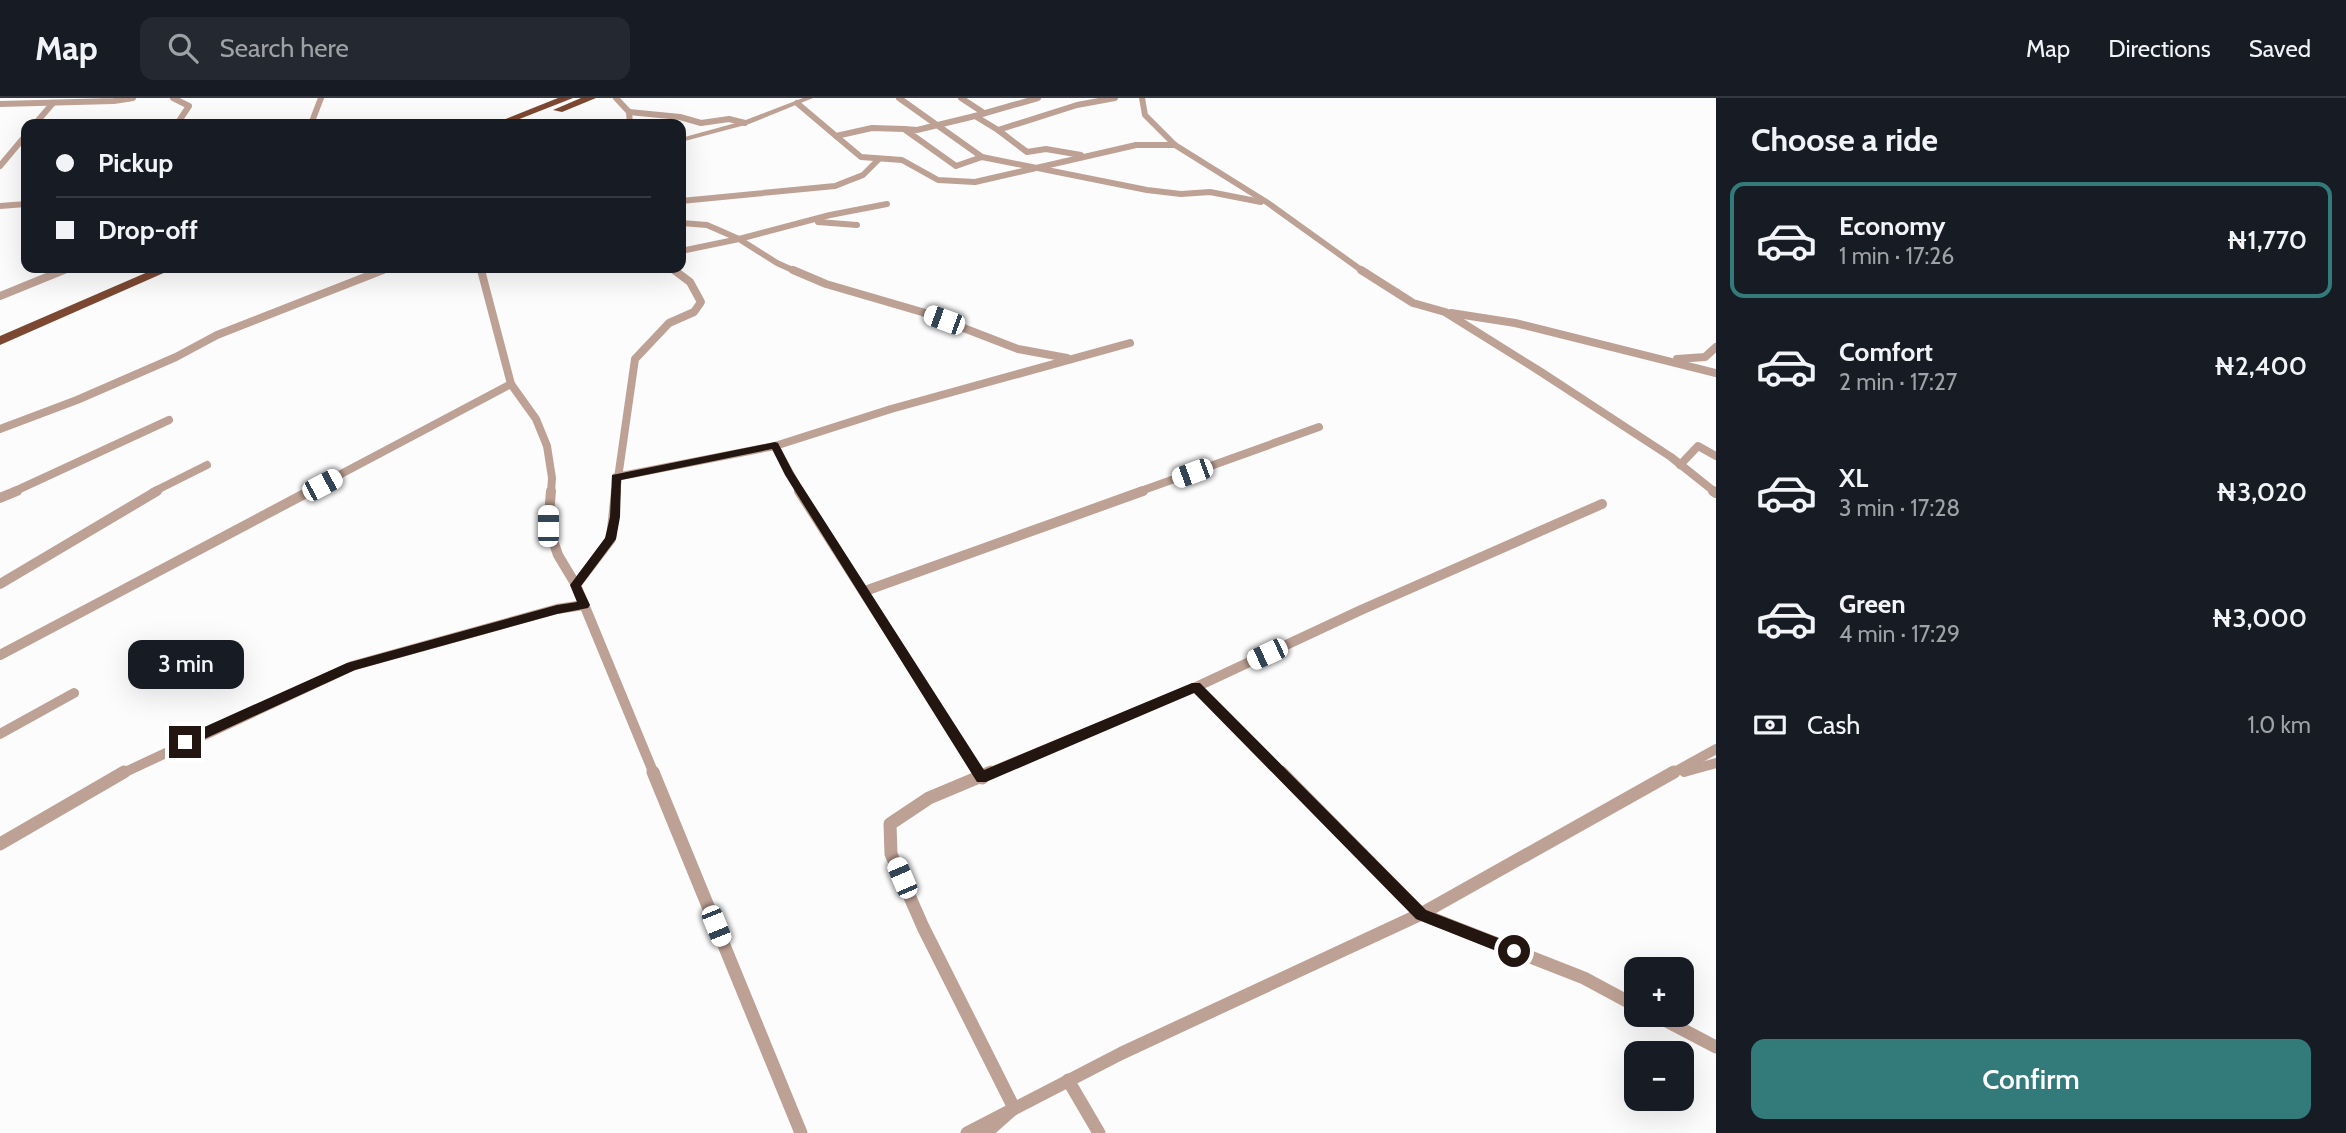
<!DOCTYPE html>
<meta charset="utf-8">
<style>
:root{--surface:#171b24;--page:#242831;--text:#f1f3f6;--muted:#9ea1a6;--line:#363941;--accent:#327b7a}
body{margin:0;font-family:Cabin,sans-serif;background:var(--page);color:var(--text);height:100vh;display:flex;flex-direction:column;font-size:26px;white-space:nowrap}
*{box-sizing:border-box;margin:0}
p{font-size:23px;color:var(--muted)}
.icon{flex:none;width:38px;height:38px;fill:none;stroke:currentColor;stroke-width:2;stroke-linecap:round;stroke-linejoin:round}
.map{position:relative;flex:1;overflow:hidden}
.sheet{display:flex;flex-direction:column;background:var(--surface);width:630px}
.sheet>*{flex:none}
.banner{position:absolute;left:21px;top:21px;width:665px;height:154px;border-radius:14px;box-shadow:0 7px 28px #0002;display:grid;align-content:center;height:154px;padding:0 35px;background:var(--surface)}
.tools{position:absolute;left:1624px;top:859px;display:grid;gap:14px}
.tools a{display:grid;place-items:center;width:70px;height:70px;border-radius:14px;background:var(--surface);box-shadow:0 7px 28px #0002;font-size:35px}
.end{position:absolute;width:32px;height:32px;margin:-16px;border:9px solid #231610;background:#fff;box-shadow:0 0 0 4px #fff}
.from{border-radius:50%}
.bubble{position:absolute;height:49px;border-radius:14px;background:var(--surface);box-shadow:0 7px 28px #0002;font-size:23px;font-weight:600;line-height:49px;text-align:center}
.car{position:absolute;width:21px;height:42px;margin:-21px -10px;border-radius:9px;box-shadow:0 0 5px 2px #0007;background:linear-gradient(#fff 24%,#345 0 40%,#fff 0 76%,#345 0 86%,#fff 0)}
.banner b{display:flex;align-items:center;gap:24px;height:66px;font-size:26px}
.banner b+b{border-top:2px solid var(--line)}
.banner i{width:18px;height:18px;background:var(--text)}
ul{padding:0;list-style:none}
li{display:flex;align-items:center;gap:21px;height:116px;margin:0 14px 10px;padding:0 21px;border:4px solid transparent;border-radius:14px}
li div{flex:1}
li b{display:block;font-size:26px}
li em{font-style:normal;font-weight:600}
li.on{border-color:var(--accent)}
li>.icon{width:63px;height:63px;stroke-width:1.5}
h2{padding:0 35px;font-size:32px;line-height:84px}
.pay{display:flex;align-items:center;gap:18px;height:77px;padding:0 35px;font-size:26px}
.pay p{margin-inline-start:auto}
.action{display:flex;gap:14px;margin-top:auto;padding:14px 35px}
.action a{flex:1;height:80px;border-radius:14px;background:var(--accent);color:#fff;font-size:28px;font-weight:600;line-height:80px;text-align:center}
header{display:flex;align-items:center;gap:42px;box-sizing:border-box;height:98px;padding:0 35px;background:var(--surface);border-bottom:2px solid var(--line)}
header strong{font-size:33px}
nav{display:flex;gap:38px;margin-inline-start:auto;font-size:24px}
.search{width:490px;height:63px;background:var(--page);display:flex;align-items:center;gap:18px;box-sizing:border-box;padding:0 24px;border-radius:14px;color:var(--muted);font-size:26px}
main{display:flex;flex:1;min-height:0}
.map>svg:first-child{display:block}
.lines{fill:none;stroke-linecap:round;stroke-linejoin:round}
.minor-far3{stroke:#bea195;stroke-width:6}
.minor-far2{stroke:#bea195;stroke-width:8}
.minor-far1{stroke:#bea195;stroke-width:10}
.minor{stroke:#bea195;stroke-width:13}
.tertiary{fill:#bea195;fill-rule:evenodd}
.trunk{fill:#7c4831;fill-rule:evenodd}
.route{fill:#231610}
</style>
<header>
<strong>Map</strong>
<div class="search"><svg class="icon" aria-label="search" viewBox="0 0 24 24"><circle cx="10" cy="10" r="6"/><path d="M15 15l6 6"/></svg>Search here</div>
<nav><a>Map</a><a>Directions</a><a>Saved</a></nav>
</header>
<main>
<div class="map">
<svg width="1716" height="1035" viewBox="0 0 1716 1035">
<rect width="100%" height="100%" fill="#fcfcfc"/>
<g class="lines">
<g class="minor-far3">
<polyline points="173,0 189,8 177,26"/>
<polyline points="616,0 629,14 630,26"/>
<polyline points="899,0 982,59"/>
<polyline points="961,0 984,15"/>
<polyline points="1142,0 1145,17 1175,47 1268,105 1364,174"/>
<polyline points="797,5 836,38 872,30 904,31 956,68 982,59 1147,92 1181,96 1210,94 1261,104"/>
<polyline points="0,6 114,3 133,0"/>
<polyline points="629,14 680,19 701,25 729,21 745,25"/>
<polyline points="975,18 1038,0"/>
<polyline points="35,26 53,5"/>
<polyline points="311,26 321,0"/>
<polyline points="904,31 917,32 975,18 998,32 1077,7 1115,0"/>
<polyline points="998,32 1027,54 1046,51 1081,57"/>
<polyline points="836,38 861,59 902,62 938,82 975,84 1136,47 1175,47"/>
<polyline points="0,68 26,37"/>
<polyline points="681,103 835,88 863,77 879,61"/>
<polyline points="0,108 26,106"/>
<polyline points="818,124 857,127"/>
<polyline points="681,125 707,127 739,141 830,117 887,106"/>
<polyline points="681,153 739,141 777,165 797,174"/>
<polyline points="481,170 482,174"/>
<polyline points="670,170 677,174"/>
<polyline points="60,174 69,170"/>
<polyline points="379,174 388,170"/>
</g>
<g class="minor-far2">
<polyline points="481,172 511,286 536,321 547,348 552,380 551,394"/>
<polyline points="793,172 826,186 922,214 1018,251 1067,260"/>
<polyline points="1361,172 1413,205 1445,214 1541,274 1671,359 1715,394"/>
<polyline points="0,198 64,172"/>
<polyline points="1451,215 1515,225 1716,275"/>
<polyline points="1677,261 1705,259 1716,249"/>
<polyline points="0,331 77,302 176,259 217,237 383,172"/>
<polyline points="775,348 800,394"/>
<polyline points="1680,367 1698,348 1716,358"/>
<polyline points="616,379 775,348 891,311 1130,245"/>
<polyline points="13,394 169,322"/>
<polyline points="153,394 207,367"/>
<polyline points="307,394 511,286"/>
<polyline points="616,394 635,261 669,225 694,214 701,204 690,184 674,172"/>
<polyline points="1138,394 1319,329"/>
</g>
<g class="minor-far1">
<polyline points="551,393 548,428 558,457 576,487 654,676"/>
<polyline points="799,393 980,676"/>
<polyline points="1713,393 1716,395"/>
<polyline points="0,400 17,393"/>
<polyline points="0,486 157,393"/>
<polyline points="576,487 611,441 616,393"/>
<polyline points="865,493 1143,393"/>
<polyline points="0,557 310,393"/>
<polyline points="1196,589 1361,512 1602,406"/>
<polyline points="0,636 74,595"/>
<polyline points="1684,674 1716,665"/>
<polyline points="121,676 352,568 557,511 584,507"/>
<polyline points="986,676 1196,589 1282,676"/>
<polyline points="1671,676 1716,651"/>
</g>
<g class="minor">
<polyline points="653,674 801,1035"/>
<polyline points="978,674 982,680"/>
<polyline points="1281,674 1421,816 1584,880 1636,908"/>
<polyline points="0,746 124,674"/>
<polyline points="1655,917 1716,949"/>
<polyline points="1068,982 1099,1035"/>
<polyline points="967,1035 1122,955 1421,816 1674,674"/>
<polyline points="986,1035 1014,1010 923,829 891,756 890,726 929,700 991,674"/>
</g>
<polygon class="tertiary" points="803,0 813,0 749,26 681,44 681,40 743,23"/>
<g class="trunk">
<polygon points="558,0 573,0 507,26 493,26"/>
<polygon points="581,0 596,0 562,14 553,12"/>
<polygon points="157,170 175,170 0,247 0,238"/>
</g>
</g>
<polygon class="route" points="775,344 778,345 793,374 984,672 1192,585 1200,585 1426,812 1519,848 1521,853 1519,858 1514,860 1416,821 1194,595 986,684 977,684 785,377 772,351 621,382 620,419 616,441 581,488 590,507 588,510 557,516 355,572 189,648 180,648 180,640 347,565 557,507 577,504 570,487 605,440 610,419 612,377"/>
</svg>
<div class="tools">
<a>+</a>
<a>−</a>
</div>
<i class="end from" style="left:1514px;top:853px"></i>
<i class="end" style="left:185px;top:644px"></i>
<div class="bubble" style="left:128px;top:542px;width:116px">3 min</div>
<i class="car" style="left:944px;top:222px;rotate:290deg"></i>
<i class="car" style="left:1192px;top:375px;rotate:250deg"></i>
<i class="car" style="left:322px;top:387px;rotate:62deg"></i>
<i class="car" style="left:548px;top:428px;rotate:0deg"></i>
<i class="car" style="left:1267px;top:556px;rotate:245deg"></i>
<i class="car" style="left:902px;top:780px;rotate:337deg"></i>
<i class="car" style="left:716px;top:828px;rotate:158deg"></i>
<div class="banner">
<b><i class="from"></i>Pickup</b>
<b><i></i>Drop-off</b>
</div>
</div>
<section class="sheet">
<h2>Choose a ride</h2>
<ul>
<li class="on"><svg class="icon" aria-label="car" viewBox="0 0 24 24"><path d="M5 17H2v-5l4-1 3-4h7l3 4 3 1v5h-3M9 17h6M6 11h13"/><circle cx="7" cy="17" r="2"/><circle cx="17" cy="17" r="2"/></svg><div><b>Economy</b><p>1 min · 17:26</p></div><em>₦1,770</em></li>
<li><svg class="icon" aria-label="car" viewBox="0 0 24 24"><path d="M5 17H2v-5l4-1 3-4h7l3 4 3 1v5h-3M9 17h6M6 11h13"/><circle cx="7" cy="17" r="2"/><circle cx="17" cy="17" r="2"/></svg><div><b>Comfort</b><p>2 min · 17:27</p></div><em>₦2,400</em></li>
<li><svg class="icon" aria-label="car" viewBox="0 0 24 24"><path d="M5 17H2v-5l4-1 3-4h7l3 4 3 1v5h-3M9 17h6M6 11h13"/><circle cx="7" cy="17" r="2"/><circle cx="17" cy="17" r="2"/></svg><div><b>XL</b><p>3 min · 17:28</p></div><em>₦3,020</em></li>
<li><svg class="icon" aria-label="car" viewBox="0 0 24 24"><path d="M5 17H2v-5l4-1 3-4h7l3 4 3 1v5h-3M9 17h6M6 11h13"/><circle cx="7" cy="17" r="2"/><circle cx="17" cy="17" r="2"/></svg><div><b>Green</b><p>4 min · 17:29</p></div><em>₦3,000</em></li>
</ul>
<div class="pay"><svg class="icon" aria-label="cash" viewBox="0 0 24 24"><path d="M3 7h18v10H3z"/><circle cx="12" cy="12" r="2"/></svg>Cash<p>1.0 km</p></div>
<div class="action"><a>Confirm</a></div>
</section>
</main>
